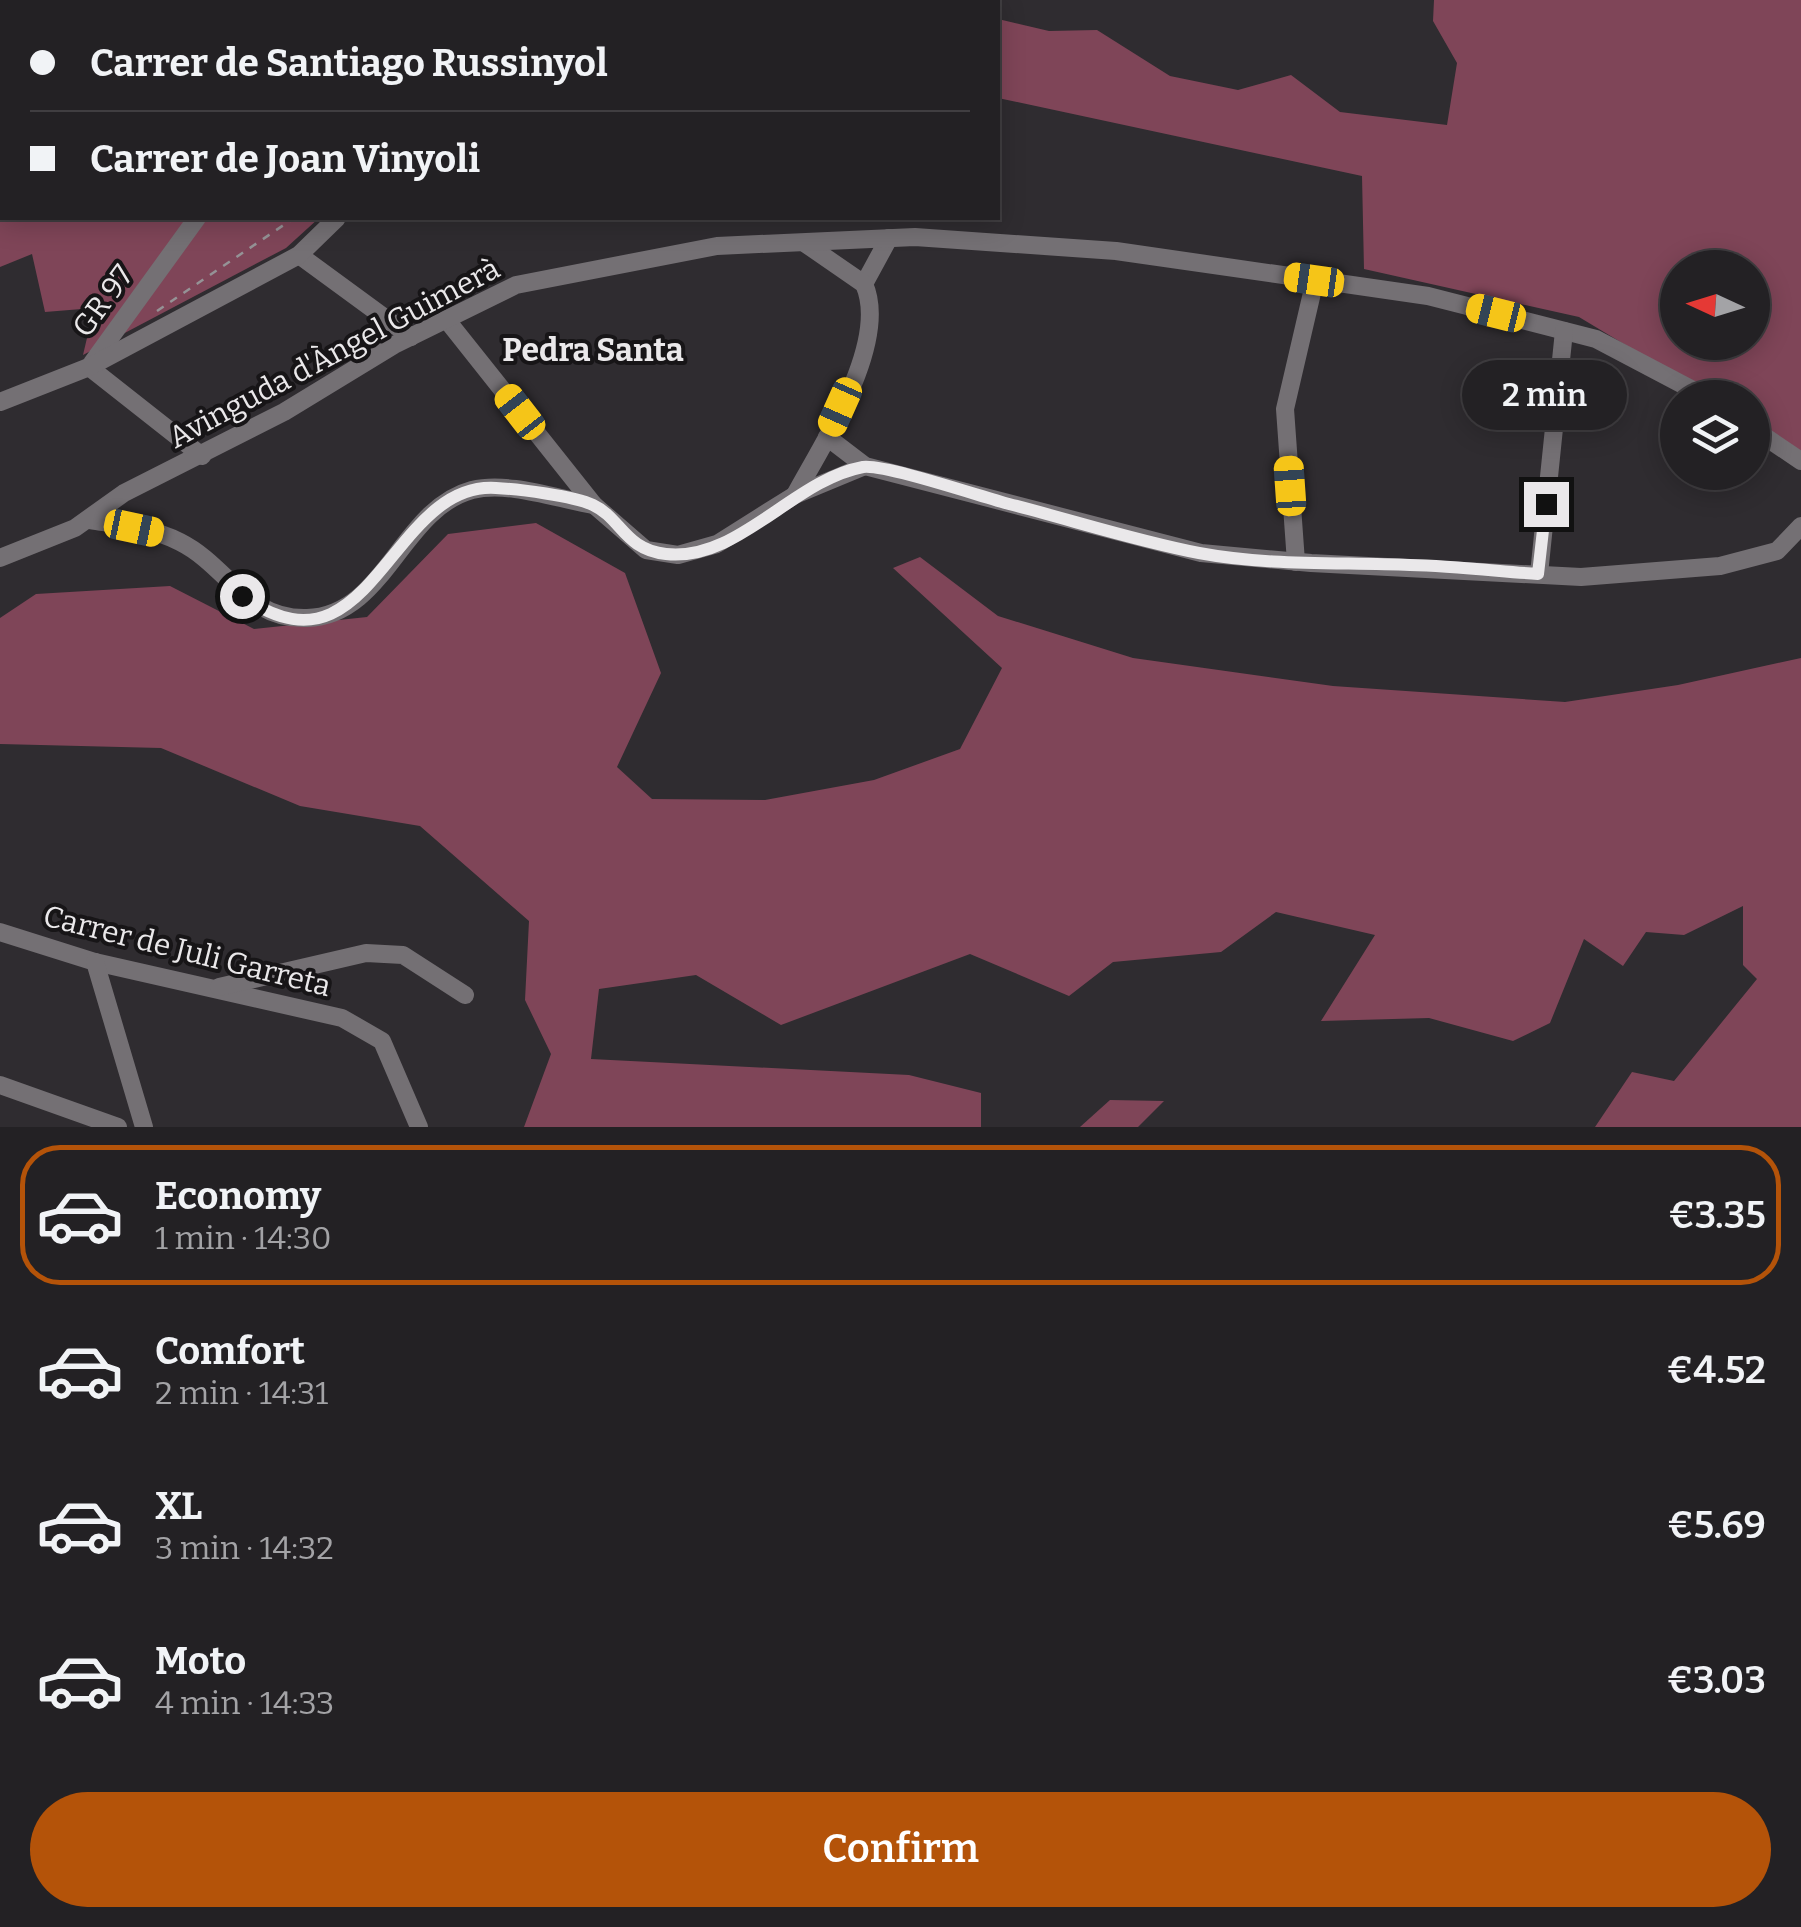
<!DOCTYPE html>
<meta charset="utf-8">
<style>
:root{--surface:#232124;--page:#2b292c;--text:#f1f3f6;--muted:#a3a3a6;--line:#403e41;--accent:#b45309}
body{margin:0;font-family:Bitter,serif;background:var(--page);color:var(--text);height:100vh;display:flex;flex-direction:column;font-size:38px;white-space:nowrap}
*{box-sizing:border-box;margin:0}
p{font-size:32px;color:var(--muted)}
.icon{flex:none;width:55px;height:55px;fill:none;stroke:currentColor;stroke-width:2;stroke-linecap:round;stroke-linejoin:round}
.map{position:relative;height:1127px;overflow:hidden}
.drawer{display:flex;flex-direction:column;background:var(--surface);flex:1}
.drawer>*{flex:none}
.banner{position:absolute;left:0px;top:0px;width:1000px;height:220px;box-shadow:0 5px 25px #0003,0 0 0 2px var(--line);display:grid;align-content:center;height:220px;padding:0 30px;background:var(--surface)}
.needle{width:65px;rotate:274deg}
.buttons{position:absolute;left:1660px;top:250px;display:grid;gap:20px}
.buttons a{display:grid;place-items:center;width:110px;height:110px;border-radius:50%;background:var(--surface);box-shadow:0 5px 25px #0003,0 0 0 2px var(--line);font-size:50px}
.end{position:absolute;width:45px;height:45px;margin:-22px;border:12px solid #eae8ea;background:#111;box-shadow:0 0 0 5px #111}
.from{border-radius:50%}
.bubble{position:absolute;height:70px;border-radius:35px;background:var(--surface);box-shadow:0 5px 25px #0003,0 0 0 2px var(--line);font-size:32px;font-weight:600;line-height:70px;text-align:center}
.car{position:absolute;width:30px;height:60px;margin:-30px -15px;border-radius:12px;box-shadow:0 0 8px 2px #0007;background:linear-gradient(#f5c518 24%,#345 0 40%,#f5c518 0 76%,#345 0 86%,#f5c518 0)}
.banner b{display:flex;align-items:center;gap:35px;height:95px;font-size:38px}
.banner b+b{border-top:2px solid var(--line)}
.banner i{width:25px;height:25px;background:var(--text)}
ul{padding:18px 0 0;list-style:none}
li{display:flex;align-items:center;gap:30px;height:140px;margin:0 20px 15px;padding:0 10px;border:5px solid transparent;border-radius:40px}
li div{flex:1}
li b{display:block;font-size:38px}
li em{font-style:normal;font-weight:600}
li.active{border-color:var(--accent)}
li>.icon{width:90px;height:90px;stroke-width:1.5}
.button{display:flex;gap:20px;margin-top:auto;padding:20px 30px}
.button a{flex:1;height:115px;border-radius:60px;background:var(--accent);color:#fff;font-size:40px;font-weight:600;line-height:115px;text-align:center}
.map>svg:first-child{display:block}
.forest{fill:#7f4558;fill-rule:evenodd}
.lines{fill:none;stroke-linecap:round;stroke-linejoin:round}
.path{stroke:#959396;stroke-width:2.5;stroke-dasharray:8 8;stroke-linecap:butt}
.minor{stroke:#747074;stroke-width:18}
.route{stroke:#eae8ea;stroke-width:12}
.labels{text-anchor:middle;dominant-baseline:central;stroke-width:8;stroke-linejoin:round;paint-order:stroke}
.street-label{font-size:30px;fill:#eae8ea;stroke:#171517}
.neighbourhood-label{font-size:32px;font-weight:bold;fill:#eae8ea;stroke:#171517}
</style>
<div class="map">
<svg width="1801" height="1127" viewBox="0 0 1801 1127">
<rect width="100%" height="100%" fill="#2f2c30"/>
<g class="forest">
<polygon points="0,0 244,0 2,2 2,218 319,218 286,248 83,355 94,308 45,312 32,254 0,267"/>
<path d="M 1434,0 L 1801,0 L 1801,451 L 1753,422 L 1752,398 L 1712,397 L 1579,317 L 1364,269 L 1362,176 L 998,98 L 998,19 L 1049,31 L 1097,30 L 1170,76 L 1238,90 L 1291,75 L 1340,112 L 1447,125 L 1457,63 L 1433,21 ZM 1678,268 L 1752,268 L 1752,342 L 1678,342 Z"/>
<polygon points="536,523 625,573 661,673 617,767 652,799 765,800 874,780 960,749 1002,668 893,568 920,557 998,616 1133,658 1333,686 1565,702 1678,685 1801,658 1801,1127 1595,1127 1632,1072 1674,1081 1757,979 1743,965 1743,906 1684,935 1646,932 1623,966 1584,939 1550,1023 1513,1041 1429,1018 1321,1021 1375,935 1276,912 1221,952 1113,962 1069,996 970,954 781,1025 696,975 599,989 591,1059 909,1075 981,1093 981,1127 524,1127 551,1054 525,1000 529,921 420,826 300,806 161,748 0,744 0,618 36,594 170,586 254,629 367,617 448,534"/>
<polygon points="1110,1100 1164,1101 1138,1127 1080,1127"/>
</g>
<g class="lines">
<g class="path">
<polyline points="652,2 659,0"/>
<polyline points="157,311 294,218"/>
</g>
<g class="minor">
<polyline points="253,2 253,0"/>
<polyline points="720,2 726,0"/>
<polyline points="299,255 411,337"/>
<polyline points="864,284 889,238"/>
<polyline points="446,319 594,505 646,550 678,555 717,544 795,495 865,466"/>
<polyline points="92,363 197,218"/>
<polyline points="89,367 202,456"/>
<polyline points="0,402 89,367 299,255 337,218"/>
<polyline points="1752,428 1801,461"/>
<polyline points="827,437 865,466 1201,553 1311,563 1581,577 1720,566 1777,551 1801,526"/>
<path d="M 795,495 C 823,443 890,342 864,284 L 806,244"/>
<path d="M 90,520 C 120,525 153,528 180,542 C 228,566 246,620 307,618 C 385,616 401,509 472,490 C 509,481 557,499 594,505"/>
<polyline points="0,558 75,528 124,493 284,412 394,345 516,285 717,246 915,237 1116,251 1428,296 1596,339 1708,398"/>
<polyline points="1296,562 1285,409 1315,280"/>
<polyline points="1539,574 1564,331"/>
<polyline points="0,932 95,962 342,1018 382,1041 419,1127"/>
<polyline points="95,962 144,1127"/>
<polyline points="219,987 366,953 403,955 465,995"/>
<polyline points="0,1085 118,1127"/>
</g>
</g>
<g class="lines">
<path class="route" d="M 242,596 C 372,689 389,481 496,488 C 518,489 574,496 593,505 C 621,518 625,550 666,554 C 738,562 793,480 863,467 C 885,464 982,497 1009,504 C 1072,520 1136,541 1199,553 C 1268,566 1341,562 1410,565 C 1453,566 1496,571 1538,574 L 1546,504"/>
</g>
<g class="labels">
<g class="street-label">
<text transform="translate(103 301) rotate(-54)">GR 97</text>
<text transform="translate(334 353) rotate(-28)">Avinguda d'Àngel Guimerà</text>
<text transform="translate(187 951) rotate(14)">Carrer de Juli Garreta</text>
</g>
<g class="neighbourhood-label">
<text x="593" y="350">Pedra Santa</text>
</g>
</g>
</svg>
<div class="buttons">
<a><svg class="needle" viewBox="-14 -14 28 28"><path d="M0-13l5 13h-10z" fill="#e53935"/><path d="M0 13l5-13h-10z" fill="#a3a3a6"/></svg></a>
<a><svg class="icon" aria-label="layers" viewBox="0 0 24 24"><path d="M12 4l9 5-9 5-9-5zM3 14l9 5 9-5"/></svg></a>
</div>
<i class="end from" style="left:242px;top:596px"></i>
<i class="end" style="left:1546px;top:504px"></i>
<div class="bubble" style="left:1462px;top:360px;width:165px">2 min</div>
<i class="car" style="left:1314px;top:280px;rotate:278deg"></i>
<i class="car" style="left:1496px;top:313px;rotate:284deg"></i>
<i class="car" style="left:840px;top:407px;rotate:204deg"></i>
<i class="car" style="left:520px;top:412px;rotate:322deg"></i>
<i class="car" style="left:1290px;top:486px;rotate:356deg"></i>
<i class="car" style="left:134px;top:528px;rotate:102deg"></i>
<div class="banner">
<b><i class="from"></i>Carrer de Santiago Russinyol</b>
<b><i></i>Carrer de Joan Vinyoli</b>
</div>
</div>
<section class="drawer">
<ul>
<li class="active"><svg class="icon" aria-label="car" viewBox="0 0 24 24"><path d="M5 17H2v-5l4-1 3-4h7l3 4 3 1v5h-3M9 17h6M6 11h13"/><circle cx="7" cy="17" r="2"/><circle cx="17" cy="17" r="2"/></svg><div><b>Economy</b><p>1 min · 14:30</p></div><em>€3.35</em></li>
<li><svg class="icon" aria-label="car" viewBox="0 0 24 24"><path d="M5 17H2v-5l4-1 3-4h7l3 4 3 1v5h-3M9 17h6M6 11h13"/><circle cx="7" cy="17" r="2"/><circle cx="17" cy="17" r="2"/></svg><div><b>Comfort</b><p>2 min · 14:31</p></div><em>€4.52</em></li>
<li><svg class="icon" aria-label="car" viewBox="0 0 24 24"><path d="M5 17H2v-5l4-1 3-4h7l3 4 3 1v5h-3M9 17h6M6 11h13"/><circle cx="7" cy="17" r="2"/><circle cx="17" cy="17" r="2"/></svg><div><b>XL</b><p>3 min · 14:32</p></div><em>€5.69</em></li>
<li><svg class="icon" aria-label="car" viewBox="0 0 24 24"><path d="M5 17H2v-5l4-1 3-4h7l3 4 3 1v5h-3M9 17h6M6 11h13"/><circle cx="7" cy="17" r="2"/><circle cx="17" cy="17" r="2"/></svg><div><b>Moto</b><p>4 min · 14:33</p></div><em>€3.03</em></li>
</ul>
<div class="button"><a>Confirm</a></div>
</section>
